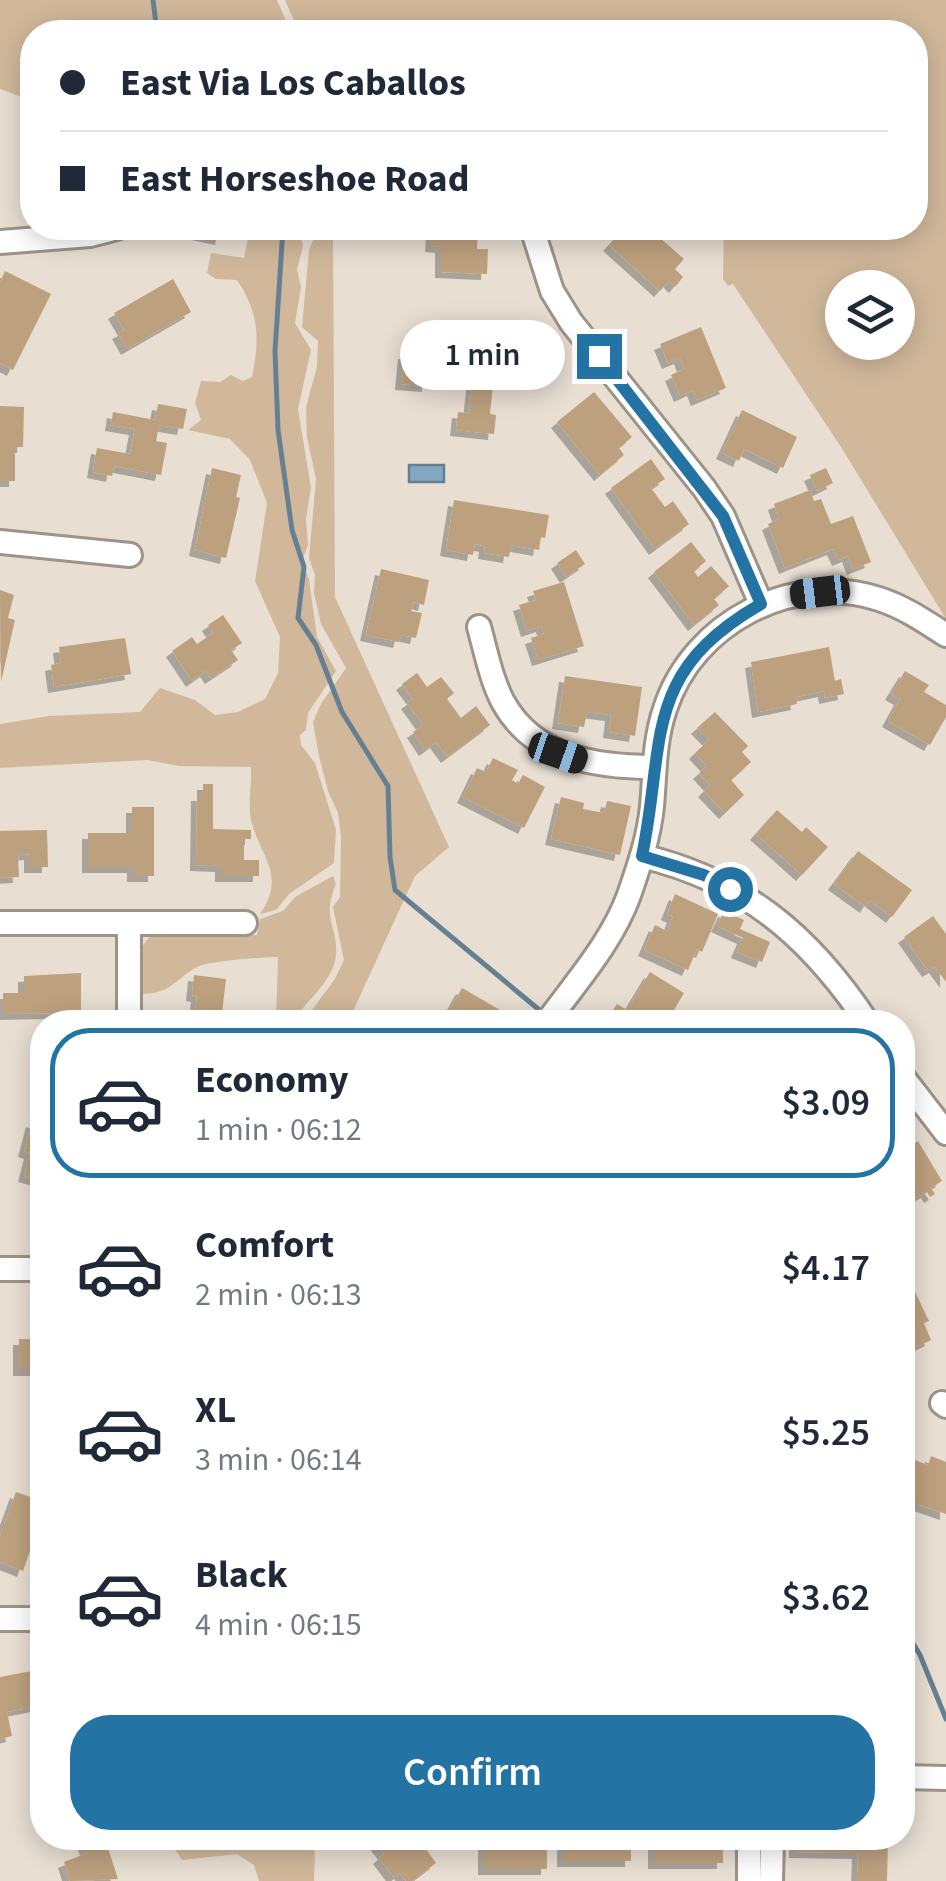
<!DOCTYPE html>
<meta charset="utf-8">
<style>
:root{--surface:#fff;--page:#f6f6f7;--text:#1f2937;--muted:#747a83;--line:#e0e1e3;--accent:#2373a5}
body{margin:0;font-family:"Source Sans 3",sans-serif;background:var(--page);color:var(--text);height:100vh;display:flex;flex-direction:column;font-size:38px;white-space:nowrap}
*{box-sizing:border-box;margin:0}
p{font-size:32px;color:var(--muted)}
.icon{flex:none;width:55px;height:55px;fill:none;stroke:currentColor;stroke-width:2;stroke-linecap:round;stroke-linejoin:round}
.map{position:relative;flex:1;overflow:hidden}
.drawer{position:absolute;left:30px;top:1010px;width:885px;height:840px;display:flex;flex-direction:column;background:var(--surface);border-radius:40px;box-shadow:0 5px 25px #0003}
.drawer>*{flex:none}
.hud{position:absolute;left:20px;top:20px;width:908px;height:220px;border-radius:40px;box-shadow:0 5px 25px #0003;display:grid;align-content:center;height:220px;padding:0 40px;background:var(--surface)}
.fabs{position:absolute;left:825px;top:270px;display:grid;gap:20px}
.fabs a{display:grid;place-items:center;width:90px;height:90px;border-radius:50%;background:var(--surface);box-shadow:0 5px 25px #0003;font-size:50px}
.end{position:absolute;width:45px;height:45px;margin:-22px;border:12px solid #2373a5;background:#fff;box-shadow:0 0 0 5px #fff}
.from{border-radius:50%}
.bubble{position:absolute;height:70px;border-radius:35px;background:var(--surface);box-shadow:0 5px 25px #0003;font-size:32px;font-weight:600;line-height:70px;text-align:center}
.car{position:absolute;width:30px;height:60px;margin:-30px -15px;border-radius:12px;box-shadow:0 0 8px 2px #0007;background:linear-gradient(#222 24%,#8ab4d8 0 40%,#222 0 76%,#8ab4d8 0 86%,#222 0)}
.hud b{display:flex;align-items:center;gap:35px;height:95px;font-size:38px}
.hud b+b{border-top:2px solid var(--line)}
.hud i{width:25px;height:25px;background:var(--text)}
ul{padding:18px 0 0;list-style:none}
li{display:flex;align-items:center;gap:30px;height:150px;margin:0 20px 15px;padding:0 20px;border:5px solid transparent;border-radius:40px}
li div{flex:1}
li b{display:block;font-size:38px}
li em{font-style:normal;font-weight:600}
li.selected{border-color:var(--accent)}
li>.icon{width:90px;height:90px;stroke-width:1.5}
.primary-button{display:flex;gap:20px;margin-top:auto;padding:20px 40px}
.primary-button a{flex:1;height:115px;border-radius:40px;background:var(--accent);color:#fff;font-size:40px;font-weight:600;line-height:115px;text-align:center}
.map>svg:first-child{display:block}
.green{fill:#d1b89b;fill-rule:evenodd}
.water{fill:#81a7c3;stroke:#668092;stroke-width:2.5}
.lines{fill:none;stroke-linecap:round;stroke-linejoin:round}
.stream{stroke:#668092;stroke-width:5}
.building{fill:#bda17e;filter:url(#shadow)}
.minor-casing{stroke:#9c9389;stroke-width:28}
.minor{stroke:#fff;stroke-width:22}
.route{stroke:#2373a5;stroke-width:12}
</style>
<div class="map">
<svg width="946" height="1881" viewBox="0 0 946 1881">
<defs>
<filter id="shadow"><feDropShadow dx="-6" dy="6" stdDeviation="0" flood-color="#0004"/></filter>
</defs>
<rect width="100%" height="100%" fill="#e8ded2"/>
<g class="green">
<polygon points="0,0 277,0 291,32 32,32 32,84 19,96 0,89"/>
<path d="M 285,0 L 946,0 L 946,619 L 841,447 L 733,284 L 728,286 L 723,279 L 724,228 L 915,228 L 915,32 L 726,32 L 725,25 L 333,23 L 333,32 L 299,32 ZM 842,288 L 898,288 L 898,342 L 842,342 Z"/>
<path d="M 250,228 L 299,228 L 303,246 L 297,270 L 301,287 L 295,323 L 311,350 L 298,409 L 311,488 L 306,519 L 308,545 L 302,561 L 309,579 L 317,637 L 336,671 L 308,713 L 306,730 L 300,735 L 301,745 L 315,763 L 336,830 L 334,863 L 289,894 L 276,910 L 260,914 C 286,876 262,858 252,824 C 247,807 252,784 251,767 L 179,766 L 147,760 L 0,768 L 0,724 L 49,716 L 140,712 L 160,688 L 195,700 L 215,715 L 238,712 L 265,699 L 278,673 L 280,637 L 255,581 L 267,503 L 250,460 L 230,439 L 188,430 L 201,420 L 195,403 L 201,381 L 220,382 L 231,375 L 243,381 L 252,377 C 260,338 259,313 237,280 L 216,279 L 207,273 L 211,253 L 244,258 Z"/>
<polygon points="318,228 333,228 335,597 449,847 415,876 348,1022 303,1022 335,979 344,960 333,907 340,897 341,836 338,813 328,791 319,756 313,722 321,704 346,668 321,624 314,593 315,575 309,558 316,479 307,437 306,407 317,367 318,341 302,327 309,250"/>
<path d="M 333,876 L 336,884 C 321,920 338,924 336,955 C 334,981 305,1001 293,1022 L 276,1022 L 278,957 C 263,957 208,961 197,967 C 172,981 172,994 139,994 C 139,973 134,946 154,934 L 257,935 L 260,919 L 283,911 L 295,897 Z"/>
<polygon points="168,1838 309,1838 315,1853 314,1881 259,1881 254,1865 237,1854 182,1860"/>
</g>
<rect class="water" x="409" y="465" width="35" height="17"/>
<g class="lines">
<g class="stream">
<polyline points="153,0 157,32"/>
<polyline points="283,228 275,351 278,430 292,530 304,567 298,618 316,645 342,712 388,786 390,857 395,890 543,1013"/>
<polyline points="902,1625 920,1655 946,1719"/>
</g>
</g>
<g class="building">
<polygon points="193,228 223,228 221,239 192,233"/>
<polygon points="432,228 478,228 477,249 488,249 487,274 441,272 441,247 431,246"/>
<polygon points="612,228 649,228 684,259 675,269 683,277 675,287 669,281 660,291 609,245 619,234"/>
<polygon points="5,271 51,294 13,370 0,363 0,282"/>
<polygon points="173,279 191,312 127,349 118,333 124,330 114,313"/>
<polygon points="434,321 453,323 451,344 497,349 490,414 496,415 494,434 456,430 458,412 469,413 472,384 428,379 428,386 401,384 404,353 414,354 416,338 433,340"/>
<polygon points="701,327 726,388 697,400 693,390 680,396 671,375 684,369 680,358 668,363 660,344"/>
<polygon points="594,392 632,437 619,448 624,455 600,475 557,422"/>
<polygon points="158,404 187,409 183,429 159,425 156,441 167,443 161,475 114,466 112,476 93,472 97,448 130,454 135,429 111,425 113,412 155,420"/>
<polygon points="0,406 24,407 23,447 15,447 15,481 0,481"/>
<polygon points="742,410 797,437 783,468 744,449 739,461 722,453"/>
<polygon points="651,459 665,479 651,488 665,507 673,501 689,524 655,549 611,488"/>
<polygon points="212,468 241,475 236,497 240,498 226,558 195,550"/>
<polygon points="826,468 833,483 817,491 810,475"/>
<polygon points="810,490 814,501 821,499 831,524 853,516 871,562 853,569 848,556 838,560 833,549 785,568 768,524 779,519 774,504"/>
<polygon points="454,500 549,515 545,538 541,537 539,550 511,545 509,557 484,553 485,546 475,544 473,555 446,550"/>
<polygon points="691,542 706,561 694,571 698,577 711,566 729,586 714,599 719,605 694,625 654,572"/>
<polygon points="576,550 585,564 566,577 557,563"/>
<polygon points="381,569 429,580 424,605 413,602 411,611 422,613 416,638 401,635 399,642 366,635"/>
<polygon points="564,582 584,646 538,660 531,638 544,634 542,626 527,631 519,605 536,600 533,591"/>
<polygon points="0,590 14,595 8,618 15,620 1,682"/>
<polygon points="223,615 242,643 231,650 238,660 211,678 206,671 192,681 172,651 192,637 197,644 213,633 208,625"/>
<polygon points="125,638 131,674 54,687 51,665 61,663 59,647"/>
<polygon points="829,647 835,681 841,679 844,694 825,698 824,691 796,697 797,704 758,712 751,662"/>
<polygon points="905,671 929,685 924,692 946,705 946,717 930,745 888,721 900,699 891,694"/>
<polygon points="417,673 427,687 441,677 454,693 447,699 461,718 476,706 490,725 447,757 436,742 425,750 413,732 423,725 407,703 413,699 402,684"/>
<polygon points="565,676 642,687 635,736 609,732 611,715 587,712 584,727 558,723"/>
<polygon points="715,712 748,746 742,752 751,762 731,780 744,795 725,813 704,791 710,785 699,773 707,766 695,753 709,740 697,728"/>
<polygon points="493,758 518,770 512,780 518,784 523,775 545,787 524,828 463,797 477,768 486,772"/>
<polygon points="203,784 213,784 213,829 251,830 251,839 244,839 244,860 259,860 259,876 221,876 221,866 196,865 197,795 203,795"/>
<polygon points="561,797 584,803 583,809 604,813 607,801 631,806 620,855 551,839"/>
<polygon points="132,807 154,807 154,876 133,876 133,867 88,867 88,833 132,833"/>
<polygon points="777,810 802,832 806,827 828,847 802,875 756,834"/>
<polygon points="47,830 48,867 30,867 30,854 18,855 19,877 0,878 0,831"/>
<polygon points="858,851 912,890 892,917 870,900 866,907 834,884"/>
<polygon points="675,894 718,914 702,952 697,949 688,970 644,950 655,925 667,931 673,917 667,914"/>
<polygon points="724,911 744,920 740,929 770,942 762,962 737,952 743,938 717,926"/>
<polygon points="933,916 946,934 946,982 935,967 928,971 904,937"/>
<polygon points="650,972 684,993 667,1022 605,1022 617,1004 627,1010"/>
<polygon points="81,973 81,1017 69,1017 69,1022 55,1022 55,1013 3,1014 3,993 24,993 24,976"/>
<polygon points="194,975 226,979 221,1022 194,1022 197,996 192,995"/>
<polygon points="462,988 507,1014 502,1022 443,1022"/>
<polygon points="32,1121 42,1124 42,1181 24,1176 30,1153 24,1151"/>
<polygon points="918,1141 942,1181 931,1188 935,1194 930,1197 927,1192 902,1207 902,1150"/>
<polygon points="909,1279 929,1321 924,1323 931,1340 911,1350 906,1339 902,1340 902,1282"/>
<rect x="19" y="1339" width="23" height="31"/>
<polygon points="931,1456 946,1462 946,1514 902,1499 902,1485 912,1459 928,1465"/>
<polygon points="16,1492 36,1499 31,1513 42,1517 23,1571 0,1562 0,1536"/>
<polygon points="42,1669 42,1705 7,1712 12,1736 0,1739 0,1677"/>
<polygon points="82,1838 116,1838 106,1842 118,1879 70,1881 64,1862 87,1853"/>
<polygon points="372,1838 418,1838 436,1863 412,1881 406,1881 400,1873 394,1878 379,1858 384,1854"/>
<rect x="484" y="1838" width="63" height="31"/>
<rect x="563" y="1838" width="68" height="23"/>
<rect x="654" y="1838" width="69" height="25"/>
<polygon points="795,1838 888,1838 887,1881 857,1881 858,1853 795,1852"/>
</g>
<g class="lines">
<g class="minor-casing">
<g id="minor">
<polyline points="532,228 552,291 571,322 704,488 723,516 761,604"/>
<polyline points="0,242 90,235 117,228"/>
<polyline points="0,542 130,555"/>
<path d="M 479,627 C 486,652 491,679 503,702 C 534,758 596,767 654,767"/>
<path d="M 642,856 C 745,881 809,935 867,1022"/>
<polyline points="0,923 245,923"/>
<polyline points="129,1022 129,924"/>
<path d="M 547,1022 C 576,982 612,942 629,895 C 639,866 649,837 652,806 C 655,773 654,741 665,709 C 693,622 793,571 879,599 C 904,607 924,621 946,635"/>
<polyline points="902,1076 946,1133"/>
<polyline points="0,1269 42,1269"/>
<polyline points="942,1403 946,1406"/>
<polyline points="0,1619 42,1619"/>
<polyline points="902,1777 946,1778"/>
<polyline points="749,1838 749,1881"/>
<polyline points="771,1881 772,1838"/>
</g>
</g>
<use href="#minor" class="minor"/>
</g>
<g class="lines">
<path class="route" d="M 599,356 L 723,516 L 761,604 C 641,673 666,740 642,856 L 704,875 L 730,889"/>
</g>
</svg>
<div class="fabs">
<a><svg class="icon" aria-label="layers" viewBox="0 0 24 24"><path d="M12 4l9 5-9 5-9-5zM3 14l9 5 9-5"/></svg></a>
</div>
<i class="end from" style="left:730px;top:889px"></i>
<i class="end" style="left:599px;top:356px"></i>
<div class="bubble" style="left:400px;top:320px;width:165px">1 min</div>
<i class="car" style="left:820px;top:592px;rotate:263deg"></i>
<i class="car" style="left:558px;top:753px;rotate:109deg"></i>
<div class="hud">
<b><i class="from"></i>East Via Los Caballos</b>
<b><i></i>East Horseshoe Road</b>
</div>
<section class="drawer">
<ul>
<li class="selected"><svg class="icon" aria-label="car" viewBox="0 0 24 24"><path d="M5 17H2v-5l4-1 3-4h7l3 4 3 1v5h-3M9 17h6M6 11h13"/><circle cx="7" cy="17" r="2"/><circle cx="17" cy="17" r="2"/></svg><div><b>Economy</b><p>1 min · 06:12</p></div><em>$3.09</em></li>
<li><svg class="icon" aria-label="car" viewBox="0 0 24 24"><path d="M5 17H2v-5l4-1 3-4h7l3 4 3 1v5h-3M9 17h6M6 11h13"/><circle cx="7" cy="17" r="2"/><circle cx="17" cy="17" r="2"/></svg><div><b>Comfort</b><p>2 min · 06:13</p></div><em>$4.17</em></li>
<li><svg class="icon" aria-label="car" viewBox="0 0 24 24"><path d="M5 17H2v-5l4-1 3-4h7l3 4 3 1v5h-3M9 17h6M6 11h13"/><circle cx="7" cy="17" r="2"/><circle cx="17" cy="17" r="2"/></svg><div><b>XL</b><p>3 min · 06:14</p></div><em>$5.25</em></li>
<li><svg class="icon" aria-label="car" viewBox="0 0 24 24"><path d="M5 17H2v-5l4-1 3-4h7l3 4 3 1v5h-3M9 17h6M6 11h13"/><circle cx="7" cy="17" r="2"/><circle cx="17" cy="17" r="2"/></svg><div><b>Black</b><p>4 min · 06:15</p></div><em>$3.62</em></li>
</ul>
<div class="primary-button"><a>Confirm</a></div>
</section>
</div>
